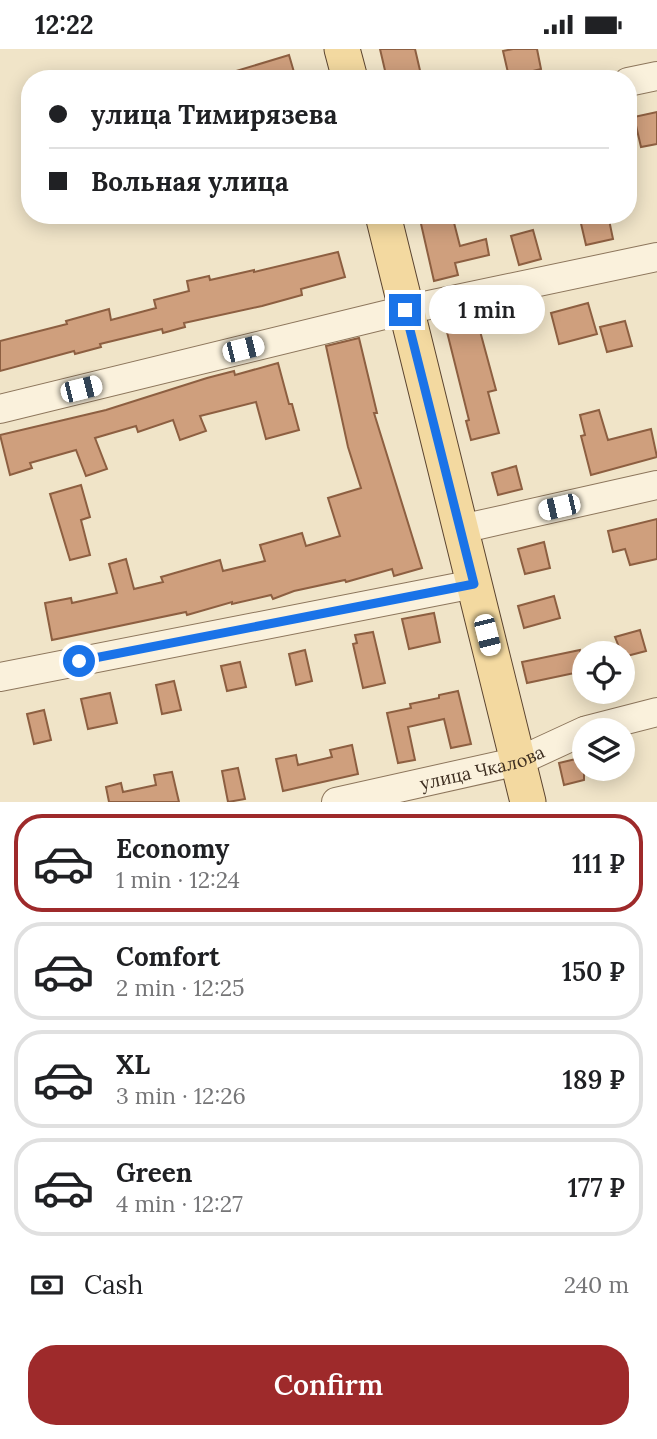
<!DOCTYPE html>
<meta charset="utf-8">
<style>
:root{--surface:#fff;--page:#f2f2f2;--text:#202124;--muted:#757577;--line:#e0e0e0;--accent:#9e2a2b}
body{margin:0;font-family:Lora,serif;background:var(--page);color:var(--text);height:100vh;display:flex;flex-direction:column;font-size:26px;white-space:nowrap}
*{box-sizing:border-box;margin:0}
p{font-size:23px;color:var(--muted)}
.icon{flex:none;width:38px;height:38px;fill:none;stroke:currentColor;stroke-width:2;stroke-linecap:round;stroke-linejoin:round}
.map{position:relative;height:753px;overflow:hidden}
.drawer{display:flex;flex-direction:column;background:var(--surface);flex:1}
.drawer>*{flex:none}
.hud{position:absolute;left:21px;top:21px;width:616px;height:154px;border-radius:28px;box-shadow:0 4px 18px #0003;display:grid;align-content:center;height:154px;padding:0 28px;background:var(--surface)}
.tools{position:absolute;left:572px;top:592px;display:grid;gap:14px}
.tools a{display:grid;place-items:center;width:63px;height:63px;border-radius:50%;background:var(--surface);box-shadow:0 4px 18px #0003;font-size:35px}
.end{position:absolute;width:32px;height:32px;margin:-16px;border:9px solid #1a73e8;background:#fff;box-shadow:0 0 0 4px #fff}
.from{border-radius:50%}
.bubble{position:absolute;height:49px;border-radius:24px;background:var(--surface);box-shadow:0 4px 18px #0003;font-size:23px;font-weight:600;line-height:49px;text-align:center}
.car{position:absolute;width:21px;height:42px;margin:-21px -10px;border-radius:9px;box-shadow:0 0 5px 2px #0007;background:linear-gradient(#fff 24%,#345 0 40%,#fff 0 76%,#345 0 86%,#fff 0)}
.hud b{display:flex;align-items:center;gap:24px;height:66px;font-size:26px}
.hud b+b{border-top:2px solid var(--line)}
.hud i{width:18px;height:18px;background:var(--text)}
ul{padding:12px 0 0;list-style:none}
li{display:flex;align-items:center;gap:21px;height:98px;margin:0 14px 10px;padding:0 14px;border:4px solid var(--line);border-radius:28px}
li div{flex:1}
li b{display:block;font-size:26px}
li em{font-style:normal;font-weight:600}
li.current{border-color:var(--accent)}
li>.icon{width:63px;height:63px;stroke-width:1.5}
.pay{display:flex;align-items:center;gap:18px;height:77px;padding:0 28px;font-size:26px}
.pay p{margin-inline-start:auto}
.action{display:flex;gap:14px;margin-top:auto;padding:14px 28px}
.action a{flex:1;height:80px;border-radius:28px;background:var(--accent);color:#fff;font-size:28px;font-weight:600;line-height:80px;text-align:center}
.status{display:flex;justify-content:space-between;align-items:center;height:49px;padding:0 35px;background:var(--surface);direction:ltr}
.status svg{height:19px;fill:currentColor}
.map>svg:first-child{display:block}
.building{fill:#cf9f7d;stroke:#8d5f41;stroke-width:2}
.lines{fill:none;stroke-linecap:round;stroke-linejoin:round}
.minor-casing{stroke:#8d765c;stroke-width:30}
.major-casing{stroke:#5b4430;stroke-width:37}
.minor{stroke:#faf1dc;stroke-width:28}
.major{stroke:#f3d9a0;stroke-width:35}
.route{stroke:#1a73e8;stroke-width:9}
.labels{text-anchor:middle;dominant-baseline:central;stroke-width:5;stroke-linejoin:round;paint-order:stroke}
.street-label{font-size:18px;fill:#3d2e20;stroke:#f7eed8}
</style>
<div class="status"><b>12:22</b><svg viewBox="0 0 49 12"><path d="M0 12V9h3v3zM5 12V6h3v6zM10 12V3h3v9zM15 12V0h3v12zM26 1h20v11H26zM47 4h2v5h-2z"/></svg></div>
<div class="map">
<svg width="657" height="753" viewBox="0 0 657 753">
<rect width="100%" height="100%" fill="#f0e4c8"/>
<g class="building">
<polygon points="380,0 415,0 422,30 387,30"/>
<polygon points="513,0 537,0 541,20 509,28 503,2"/>
<polygon points="289,6 296,30 224,30 223,26"/>
<polygon points="657,63 657,95 641,98 634,68"/>
<polygon points="419,166 452,166 460,197 486,190 489,206 455,214 458,226 434,232"/>
<polygon points="579,166 608,166 613,190 586,196"/>
<polygon points="533,181 541,210 519,216 511,187"/>
<polygon points="338,203 345,228 301,240 302,246 262,257 184,274 185,278 163,284 162,280 100,295 101,298 75,305 74,302 0,322 0,292 67,275 66,272 109,260 111,271 156,259 154,251 189,242 187,232 209,227 210,231 254,221 254,223"/>
<polygon points="588,254 597,285 559,295 551,264"/>
<polygon points="477,271 496,341 488,343 499,384 471,391 466,372 469,371 446,279"/>
<polygon points="625,272 632,297 607,303 600,278"/>
<polygon points="359,289 377,364 374,364 422,519 394,527 392,520 346,533 345,531 294,542 273,550 271,546 232,555 232,553 187,566 186,563 52,591 45,554 71,549 72,554 117,544 109,515 126,510 134,540 163,533 161,528 220,511 223,522 265,512 260,496 302,484 306,497 340,487 328,449 361,439 348,398 326,297"/>
<polygon points="278,314 289,355 292,355 299,381 266,390 256,353 200,367 206,382 180,391 173,371 138,383 136,377 95,389 107,420 86,427 76,401 30,414 32,419 10,426 0,386 106,361 207,329 234,322 235,326"/>
<polygon points="599,361 608,391 651,380 657,408 591,426 581,387 585,386 580,366"/>
<polygon points="516,417 522,440 498,446 492,424"/>
<polygon points="81,436 90,468 81,471 90,506 70,511 50,445"/>
<polygon points="657,470 657,510 630,516 625,500 613,503 608,482"/>
<polygon points="544,493 550,519 525,525 518,500"/>
<polygon points="554,547 560,569 524,579 518,557"/>
<polygon points="434,564 440,593 409,600 402,570"/>
<polygon points="640,581 646,602 623,608 615,588"/>
<polygon points="373,583 385,634 363,639 353,595 357,594 355,586"/>
<polygon points="305,601 312,632 296,636 289,605"/>
<polygon points="580,601 584,622 527,634 522,613"/>
<polygon points="240,613 246,638 227,642 221,617"/>
<polygon points="174,632 181,661 162,665 156,636"/>
<polygon points="458,642 471,695 451,699 444,670 408,678 415,711 398,714 387,664 411,659 410,655 439,649 439,646"/>
<polygon points="110,644 117,674 88,680 81,650"/>
<polygon points="44,661 51,691 34,695 27,665"/>
<polygon points="352,696 358,725 283,742 276,710 296,706 298,716 332,708 330,701"/>
<polygon points="584,708 584,731 564,736 559,714"/>
<polygon points="238,719 245,750 228,753 222,722"/>
<polygon points="172,723 179,753 109,753 106,738 121,734 123,743 156,736 154,726"/>
</g>
<g class="lines">
<g class="minor-casing">
<g id="minor">
<polyline points="628,33 657,27"/>
<polyline points="0,360 405,261 657,208"/>
<polyline points="461,480 657,436"/>
<polyline points="0,628 474,535"/>
<polyline points="587,681 657,663"/>
<path id="s1" d="M 336,753 L 519,712 L 584,682"/>
</g>
</g>
<g class="major-casing">
<g id="major">
<polyline points="342,0 350,30"/>
<polyline points="383,166 528,753"/>
</g>
</g>
<use href="#minor" class="minor"/>
<use href="#major" class="major"/>
</g>
<g class="lines">
<polyline class="route" points="79,612 474,535 405,261"/>
</g>
<g class="labels">
<g class="street-label">
<text stroke="none"><textPath href="#s1" startOffset="150">улица Чкалова</textPath></text>
</g>
</g>
</svg>
<div class="tools">
<a><svg class="icon" aria-label="locate" viewBox="0 0 24 24"><circle cx="12" cy="12" r="6"/><path d="M12 2v4M12 18v4M2 12h4M18 12h4"/></svg></a>
<a><svg class="icon" aria-label="layers" viewBox="0 0 24 24"><path d="M12 4l9 5-9 5-9-5zM3 14l9 5 9-5"/></svg></a>
</div>
<i class="end from" style="left:79px;top:612px"></i>
<i class="end" style="left:405px;top:261px"></i>
<div class="bubble" style="left:429px;top:236px;width:116px">1 min</div>
<i class="car" style="left:243px;top:300px;rotate:76deg"></i>
<i class="car" style="left:81px;top:340px;rotate:76deg"></i>
<i class="car" style="left:559px;top:458px;rotate:257deg"></i>
<i class="car" style="left:487px;top:586px;rotate:166deg"></i>
<div class="hud">
<b><i class="from"></i>улица Тимирязева</b>
<b><i></i>Вольная улица</b>
</div>
</div>
<section class="drawer">
<ul>
<li class="current"><svg class="icon" aria-label="car" viewBox="0 0 24 24"><path d="M5 17H2v-5l4-1 3-4h7l3 4 3 1v5h-3M9 17h6M6 11h13"/><circle cx="7" cy="17" r="2"/><circle cx="17" cy="17" r="2"/></svg><div><b>Economy</b><p>1 min · 12:24</p></div><em>111 ₽</em></li>
<li><svg class="icon" aria-label="car" viewBox="0 0 24 24"><path d="M5 17H2v-5l4-1 3-4h7l3 4 3 1v5h-3M9 17h6M6 11h13"/><circle cx="7" cy="17" r="2"/><circle cx="17" cy="17" r="2"/></svg><div><b>Comfort</b><p>2 min · 12:25</p></div><em>150 ₽</em></li>
<li><svg class="icon" aria-label="car" viewBox="0 0 24 24"><path d="M5 17H2v-5l4-1 3-4h7l3 4 3 1v5h-3M9 17h6M6 11h13"/><circle cx="7" cy="17" r="2"/><circle cx="17" cy="17" r="2"/></svg><div><b>XL</b><p>3 min · 12:26</p></div><em>189 ₽</em></li>
<li><svg class="icon" aria-label="car" viewBox="0 0 24 24"><path d="M5 17H2v-5l4-1 3-4h7l3 4 3 1v5h-3M9 17h6M6 11h13"/><circle cx="7" cy="17" r="2"/><circle cx="17" cy="17" r="2"/></svg><div><b>Green</b><p>4 min · 12:27</p></div><em>177 ₽</em></li>
</ul>
<div class="pay"><svg class="icon" aria-label="cash" viewBox="0 0 24 24"><path d="M3 7h18v10H3z"/><circle cx="12" cy="12" r="2"/></svg>Cash<p>240 m</p></div>
<div class="action"><a>Confirm</a></div>
</section>
